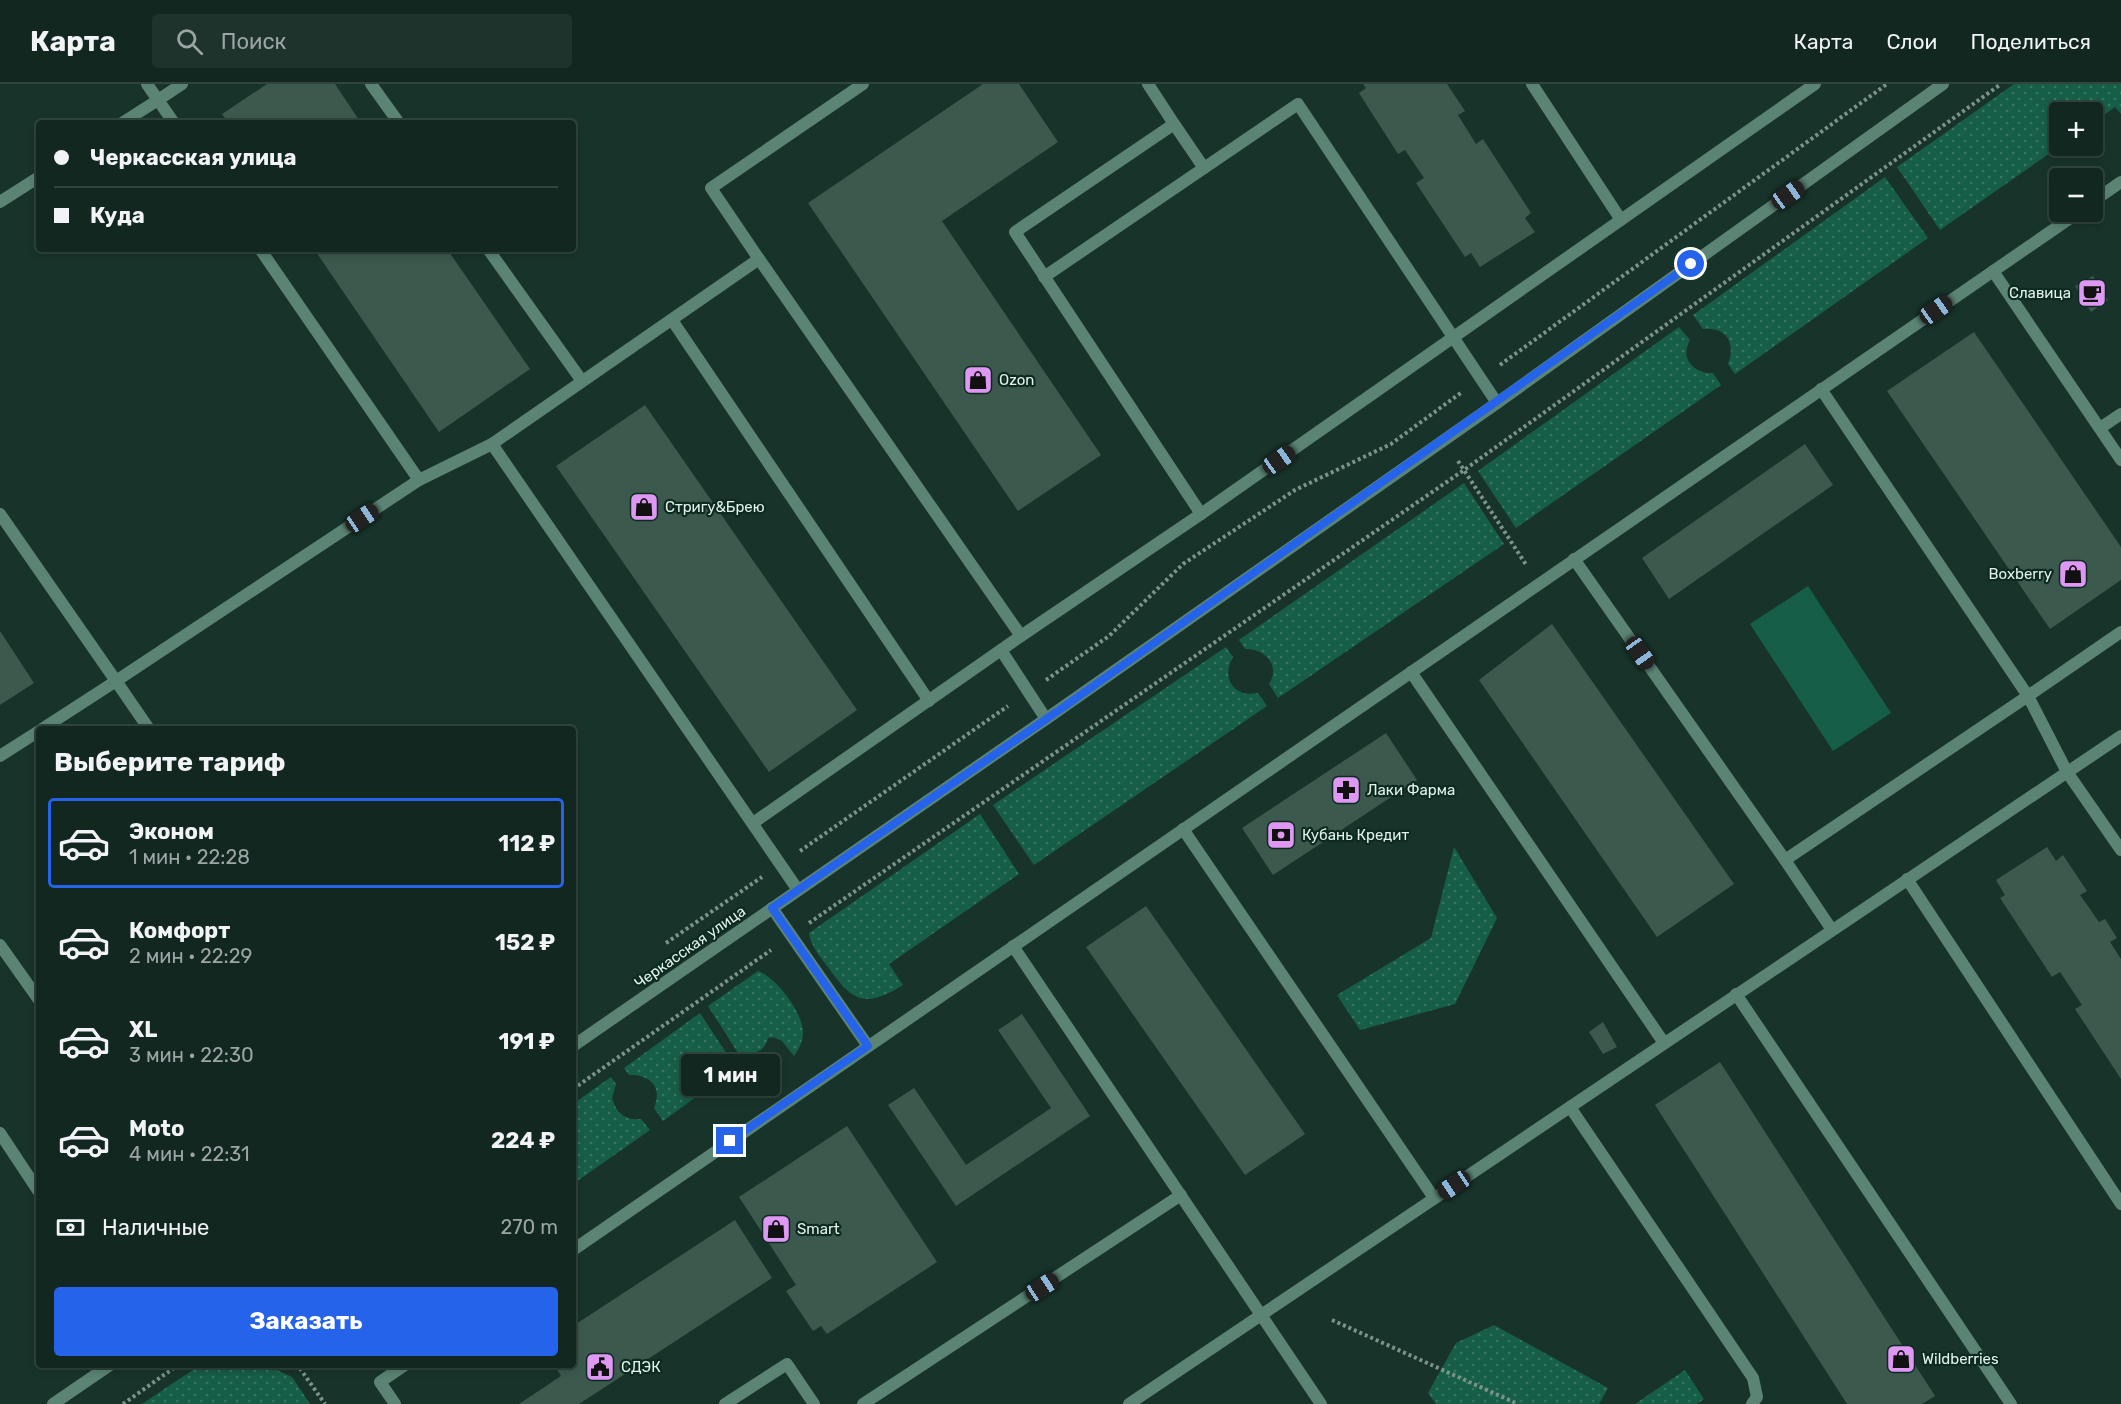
<!DOCTYPE html>
<html lang="ru">
<meta charset="utf-8">
<style>
:root{--surface:#122720;--page:#1f332d;--text:#f1f3f6;--muted:#9ca5a5;--line:#31443e;--accent:#2563eb}
body{margin:0;font-family:Rubik,sans-serif;background:var(--page);color:var(--text);height:100vh;display:flex;flex-direction:column;font-size:22px;white-space:nowrap}
*{box-sizing:border-box;margin:0}
p{font-size:20px;color:var(--muted)}
.icon{flex:none;width:33px;height:33px;fill:none;stroke:currentColor;stroke-width:2;stroke-linecap:round;stroke-linejoin:round}
.map{position:relative;flex:1;overflow:hidden}
.panel{position:absolute;left:36px;top:642px;width:540px;height:642px;display:flex;flex-direction:column;background:var(--surface);border-radius:6px;box-shadow:0 3px 9px #0003,0 0 0 2px var(--line)}
.panel>*{flex:none}
.banner{position:absolute;left:36px;top:36px;width:540px;height:132px;border-radius:6px;box-shadow:0 3px 9px #0003,0 0 0 2px var(--line);display:grid;align-content:center;height:132px;padding:0 18px;background:var(--surface)}
.tools{position:absolute;left:2049px;top:18px;display:grid;gap:12px}
.tools a{display:grid;place-items:center;width:54px;height:54px;border-radius:6px;background:var(--surface);box-shadow:0 3px 9px #0003,0 0 0 2px var(--line);font-size:30px}
.end{position:absolute;width:27px;height:27px;margin:-14px;border:8px solid #2563eb;background:#fff;box-shadow:0 0 0 3px #fff}
.from{border-radius:50%}
.bubble{position:absolute;height:42px;border-radius:6px;background:var(--surface);box-shadow:0 3px 9px #0003,0 0 0 2px var(--line);font-size:20px;font-weight:700;line-height:42px;text-align:center}
.car{position:absolute;width:18px;height:36px;margin:-18px -9px;border-radius:8px;box-shadow:0 0 4px 2px #0007;background:linear-gradient(#222 24%,#8ab4d8 0 40%,#222 0 76%,#8ab4d8 0 86%,#222 0)}
.banner b{display:flex;align-items:center;gap:21px;height:57px;font-size:22px}
.banner b+b{border-top:2px solid var(--line)}
.banner i{width:15px;height:15px;background:var(--text)}
ul{padding:0;list-style:none}
li{display:flex;align-items:center;gap:18px;height:90px;margin:0 12px 9px;padding:0 6px;border:3px solid transparent;border-radius:6px}
li div{flex:1}
li b{display:block;font-size:22px}
li em{font-style:normal;font-weight:700}
li.selected{border-color:var(--accent)}
li>.icon{width:54px;height:54px;stroke-width:1.5}
h2{padding:0 18px;font-size:27px;line-height:72px}
.pay{display:flex;align-items:center;gap:15px;height:66px;padding:0 18px;font-size:22px}
.pay p{margin-inline-start:auto}
.primary-button{display:flex;gap:12px;margin-top:auto;padding:12px 18px}
.primary-button a{flex:1;height:69px;border-radius:6px;background:var(--accent);color:#fff;font-size:24px;font-weight:700;line-height:69px;text-align:center}
header{display:flex;align-items:center;gap:36px;box-sizing:border-box;height:84px;padding:0 30px;background:var(--surface);border-bottom:2px solid var(--line)}
header strong{font-size:28px}
nav{display:flex;gap:33px;margin-inline-start:auto;font-size:21px}
.search{width:420px;height:54px;background:var(--page);display:flex;align-items:center;gap:15px;box-sizing:border-box;padding:0 21px;border-radius:6px;color:var(--muted);font-size:22px}
.map>svg:first-child{display:block}
.green{fill:url(#green-dots)}
.pitch{fill:#175e48}
.building{fill:#3c594e}
.lines{fill:none;stroke-linecap:round;stroke-linejoin:round}
.path{stroke:#7d938a;stroke-width:4;stroke-dasharray:3 3;stroke-linecap:butt}
.lane{stroke:#5b8474;stroke-width:12}
.street{stroke:#5b8474;stroke-width:12}
.route{stroke:#2563eb;stroke-width:8}
.labels{text-anchor:middle;dominant-baseline:central;stroke-width:4.5;stroke-linejoin:round;paint-order:stroke}
.poi-label{font-size:15px;fill:#e2f2eb;stroke:#0d2a20;text-anchor:start}
.street-label{font-size:15px;fill:#e2f2eb;stroke:#0d2a20}
</style>
<header>
<strong>Карта</strong>
<div class="search"><svg class="icon" aria-label="search" viewBox="0 0 24 24"><circle cx="10" cy="10" r="6"/><path d="M15 15l6 6"/></svg>Поиск</div>
<nav><a>Карта</a><a>Слои</a><a>Поделиться</a></nav>
</header>
<div class="map">
<svg width="2121" height="1320" viewBox="0 0 2121 1320">
<defs>
<pattern id="green-dots" width="8" height="8" patternUnits="userSpaceOnUse" patternTransform="scale(1.5)"><rect width="8" height="8" fill="#175e48"/><path d="M2 2h.1M6 6h.1" fill="none" stroke="#387663" stroke-width="1.8" stroke-linecap="round"/></pattern>
</defs>
<rect width="100%" height="100%" fill="#18342a"/>
<g class="green">
<polygon points="2014,0 2121,0 2121,30 2115,23 2093,39 2092,28 2060,28 2060,62 1940,146 1897,83"/>
<path d="M 1885,93 L 1928,154 L 1735,290 L 1728,280 C 1736,259 1727,243 1703,245 L 1693,231 Z"/>
<path d="M 1679,243 L 1690,256 C 1679,275 1695,290 1713,289 L 1721,301 L 1516,444 L 1478,387 Z"/>
<path d="M 1464,399 L 1504,460 L 1278,614 L 1269,600 C 1281,582 1265,564 1245,565 L 1239,556 Z"/>
<path d="M 1226,563 L 1233,573 C 1221,593 1233,614 1258,609 L 1267,622 L 1034,781 L 993,721 Z"/>
<path d="M 980,730 L 1019,790 L 889,880 L 903,901 C 863,926 852,916 827,882 C 819,871 811,862 809,849 Z"/>
<polygon points="1454,763 1497,834 1455,920 1360,946 1337,911 1431,854"/>
<path d="M 758,887 C 777,894 804,930 803,950 C 802,959 799,965 794,972 L 782,957 L 773,953 L 768,954 C 763,972 752,967 740,972 L 708,922 Z"/>
<path d="M 700,929 L 736,984 L 663,1037 L 654,1024 C 663,1003 650,990 629,991 L 624,984 Z"/>
<path d="M 611,993 L 616,1000 L 612,1014 C 616,1029 625,1037 641,1035 L 650,1046 L 573,1100 L 573,1020 Z"/>
<polygon points="1494,1241 1608,1304 1599,1320 1436,1320 1428,1309 1456,1259"/>
<polygon points="200,1281 266,1281 292,1293 310,1320 142,1320"/>
<polygon points="1685,1286 1704,1315 1697,1320 1635,1320"/>
</g>
<polygon class="pitch" points="1808,502 1891,629 1833,667 1750,540"/>
<g class="building">
<polygon points="267,0 335,0 361,39 228,39 222,30"/>
<polygon points="983,0 1019,0 1058,58 942,137 1101,371 1018,427 808,119"/>
<polygon points="1363,0 1447,0 1465,27 1458,31 1476,60 1483,55 1531,129 1525,134 1535,148 1480,183 1471,169 1465,173 1416,99 1424,94 1405,66 1398,70 1359,9 1366,4"/>
<polygon points="314,165 447,165 530,285 439,348"/>
<polygon points="2093,192 2108,216 2091,228 2075,202"/>
<polygon points="1974,248 2121,463 2121,496 2050,545 1887,307"/>
<polygon points="645,321 857,626 769,688 556,382"/>
<polygon points="1805,360 1833,401 1669,515 1642,474"/>
<polygon points="1552,540 1734,800 1657,853 1479,596"/>
<polygon points="0,547 34,599 0,621"/>
<polygon points="1386,649 1417,696 1273,791 1242,744"/>
<polygon points="2047,763 2056,777 2063,771 2087,807 2080,811 2090,825 2099,838 2105,835 2117,854 2110,858 2121,875 2121,995 2075,925 2082,921 2060,888 2052,893 2000,814 2005,811 1996,796"/>
<polygon points="1146,822 1305,1050 1245,1091 1086,863"/>
<polygon points="1022,930 1090,1032 956,1122 888,1021 914,1004 966,1081 1051,1024 998,946"/>
<polygon points="1603,938 1617,963 1603,970 1589,948"/>
<polygon points="1720,978 1935,1312 1922,1320 1847,1320 1655,1021"/>
<polygon points="847,1042 937,1178 827,1250 821,1242 813,1247 786,1207 796,1201 739,1113"/>
<polygon points="735,1136 772,1194 579,1320 519,1320 561,1292 554,1281 573,1281 573,1242"/>
</g>
<g class="lines">
<g class="path">
<polyline points="1500,281 1887,0"/>
<polyline points="1458,377 1527,482"/>
<polyline points="1046,596 1109,552 1183,480 1295,406 1391,360 1462,308"/>
<polyline points="800,767 1008,622"/>
<polyline points="809,839 1464,386 2001,0"/>
<polyline points="666,859 762,793"/>
<polyline points="573,1005 771,866"/>
<polyline points="1332,1236 1518,1320"/>
<polyline points="295,1281 299,1283 325,1320"/>
<polyline points="123,1320 178,1281"/>
</g>
<g class="lane">
<polyline points="147,0 158,16 182,0"/>
<polyline points="371,0 399,39"/>
<polyline points="1532,0 1621,136"/>
<polyline points="122,39 158,16 174,39"/>
<polyline points="1174,40 1204,84"/>
<polyline points="0,118 39,93"/>
<polyline points="2092,118 2121,98"/>
<polyline points="260,165 419,396 492,360 759,175 1021,552"/>
<polyline points="488,165 582,297"/>
<polyline points="759,175 711,104 863,0"/>
<polyline points="1993,187 2121,376"/>
<polyline points="1044,193 1298,20 1497,319"/>
<polyline points="672,236 929,617"/>
<polyline points="1821,305 2028,612 2121,548"/>
<polyline points="2100,344 2121,330"/>
<polyline points="492,360 798,806"/>
<polyline points="0,430 116,597 42,645"/>
<polyline points="1201,430 1815,0"/>
<polyline points="1574,475 1785,776 2028,612 2067,688 2121,766"/>
<polyline points="1001,566 1046,635"/>
<polyline points="1411,588 1664,959"/>
<polyline points="149,645 116,597 419,396"/>
<polyline points="0,672 39,647"/>
<polyline points="753,739 1021,552 1201,430 1015,148 1174,40 1148,0"/>
<polyline points="1183,745 1434,1114"/>
<polyline points="1785,776 1832,846"/>
<polyline points="1907,795 2121,1120"/>
<polyline points="772,824 868,962"/>
<polyline points="0,861 39,916"/>
<polyline points="1013,862 1321,1320"/>
<polyline points="1736,910 2011,1320"/>
<polyline points="1570,1023 1753,1294 1757,1313 1752,1320"/>
<polyline points="0,1049 39,1108"/>
<polyline points="573,1166 2079,128"/>
<polyline points="395,1320 380,1298 405,1281"/>
<polyline points="725,1320 787,1280 814,1320"/>
<polyline points="863,1320 1181,1111"/>
<polyline points="1129,1320 2121,652"/>
</g>
<g class="street">
<polyline points="573,962 1046,635 1497,319 1943,0"/>
<polyline points="53,1320 110,1281"/>
</g>
</g>
<g class="lines">
<polyline class="route" points="730,1057 868,962 772,824 1065,622 1691,180"/>
</g>
<defs>
<g id="cafe-square" transform="scale(1.5)"><rect x="-9" y="-9" width="18" height="18" rx="4" fill="#de98f3" stroke="#0d2a20"/><path d="M-5.5-4.5H6V0H3Q3 3.5 0 3.5H-2.5Q-5.5 3.5-5.5 0ZM3-3.2v2h1.7v-2ZM-6 4.5H4V6H-6Z" fill="#111"/></g>
<g id="shop-square" transform="scale(1.5)"><rect x="-9" y="-9" width="18" height="18" rx="4" fill="#de98f3" stroke="#0d2a20"/><path d="M-5-2.5h2.3a2.7 3.5 0 0 1 5.4 0H5L5.5 6h-11ZM-1.5-2.5h3a1.5 2.3 0 0 0-3 0Z" fill="#111"/></g>
<g id="pharmacy-square" transform="scale(1.5)"><rect x="-9" y="-9" width="18" height="18" rx="4" fill="#de98f3" stroke="#0d2a20"/><path d="M-2-6h4v4h4v4h-4v4h-4v-4h-4v-4h4Z" fill="#111"/></g>
<g id="bank-square" transform="scale(1.5)"><rect x="-9" y="-9" width="18" height="18" rx="4" fill="#de98f3" stroke="#0d2a20"/><path d="M-6-4H6V4H-6ZM0-2.3a2.3 2.3 0 1 0 0 4.6a2.3 2.3 0 1 0 0-4.6Z" fill="#111"/></g>
<g id="civic-square" transform="scale(1.5)"><rect x="-9" y="-9" width="18" height="18" rx="4" fill="#de98f3" stroke="#0d2a20"/><path d="M-.6-6.5H3V-4.5H.6V-3L4-1V1h2V6H-6V1h2V-1L-.6-3ZM-1.2 2.5V6h2.4V2.5Z" fill="#111"/></g>
</defs>
<g fill-rule="evenodd">
<use href="#cafe-square" x="2092" y="209"/>
<use href="#shop-square" x="978" y="296"/>
<use href="#shop-square" x="644" y="423"/>
<use href="#shop-square" x="2073" y="490"/>
<use href="#pharmacy-square" x="1346" y="706"/>
<use href="#bank-square" x="1281" y="751"/>
<use href="#shop-square" x="776" y="1145"/>
<use href="#shop-square" x="1901" y="1275"/>
<use href="#civic-square" x="600" y="1283"/>
</g>
<g class="labels">
<g class="poi-label">
<text x="2071" y="209" text-anchor="end">Славица</text>
<text x="999" y="296">Ozon</text>
<text x="665" y="423">Стригу&amp;Брею</text>
<text x="2052" y="490" text-anchor="end">Boxberry</text>
<text x="1367" y="706">Лаки Фарма</text>
<text x="1302" y="751">Кубань Кредит</text>
<text x="797" y="1145">Smart</text>
<text x="1922" y="1275">Wildberries</text>
<text x="621" y="1283">СДЭК</text>
</g>
<g class="street-label">
<text transform="translate(690 863) rotate(-35)">Черкасская улица</text>
</g>
</g>
</svg>
<div class="tools">
<a>+</a>
<a>−</a>
</div>
<i class="end from" style="left:1691px;top:180px"></i>
<i class="end" style="left:730px;top:1057px"></i>
<div class="bubble" style="left:681px;top:970px;width:99px">1 мин</div>
<i class="car" style="left:1788px;top:111px;rotate:55deg"></i>
<i class="car" style="left:1936px;top:226px;rotate:55deg"></i>
<i class="car" style="left:1279px;top:376px;rotate:55deg"></i>
<i class="car" style="left:362px;top:434px;rotate:56deg"></i>
<i class="car" style="left:1640px;top:569px;rotate:145deg"></i>
<i class="car" style="left:1454px;top:1101px;rotate:236deg"></i>
<i class="car" style="left:1042px;top:1203px;rotate:57deg"></i>
<div class="banner">
<b><i class="from"></i>Черкасская улица</b>
<b><i></i>Куда</b>
</div>
<section class="panel">
<h2>Выберите тариф</h2>
<ul>
<li class="selected"><svg class="icon" aria-label="car" viewBox="0 0 24 24"><path d="M5 17H2v-5l4-1 3-4h7l3 4 3 1v5h-3M9 17h6M6 11h13"/><circle cx="7" cy="17" r="2"/><circle cx="17" cy="17" r="2"/></svg><div><b>Эконом</b><p>1 мин · 22:28</p></div><em>112 ₽</em></li>
<li><svg class="icon" aria-label="car" viewBox="0 0 24 24"><path d="M5 17H2v-5l4-1 3-4h7l3 4 3 1v5h-3M9 17h6M6 11h13"/><circle cx="7" cy="17" r="2"/><circle cx="17" cy="17" r="2"/></svg><div><b>Комфорт</b><p>2 мин · 22:29</p></div><em>152 ₽</em></li>
<li><svg class="icon" aria-label="car" viewBox="0 0 24 24"><path d="M5 17H2v-5l4-1 3-4h7l3 4 3 1v5h-3M9 17h6M6 11h13"/><circle cx="7" cy="17" r="2"/><circle cx="17" cy="17" r="2"/></svg><div><b>XL</b><p>3 мин · 22:30</p></div><em>191 ₽</em></li>
<li><svg class="icon" aria-label="car" viewBox="0 0 24 24"><path d="M5 17H2v-5l4-1 3-4h7l3 4 3 1v5h-3M9 17h6M6 11h13"/><circle cx="7" cy="17" r="2"/><circle cx="17" cy="17" r="2"/></svg><div><b>Moto</b><p>4 мин · 22:31</p></div><em>224 ₽</em></li>
</ul>
<div class="pay"><svg class="icon" aria-label="cash" viewBox="0 0 24 24"><path d="M3 7h18v10H3z"/><circle cx="12" cy="12" r="2"/></svg>Наличные<p>270 m</p></div>
<div class="primary-button"><a>Заказать</a></div>
</section>
</div>
